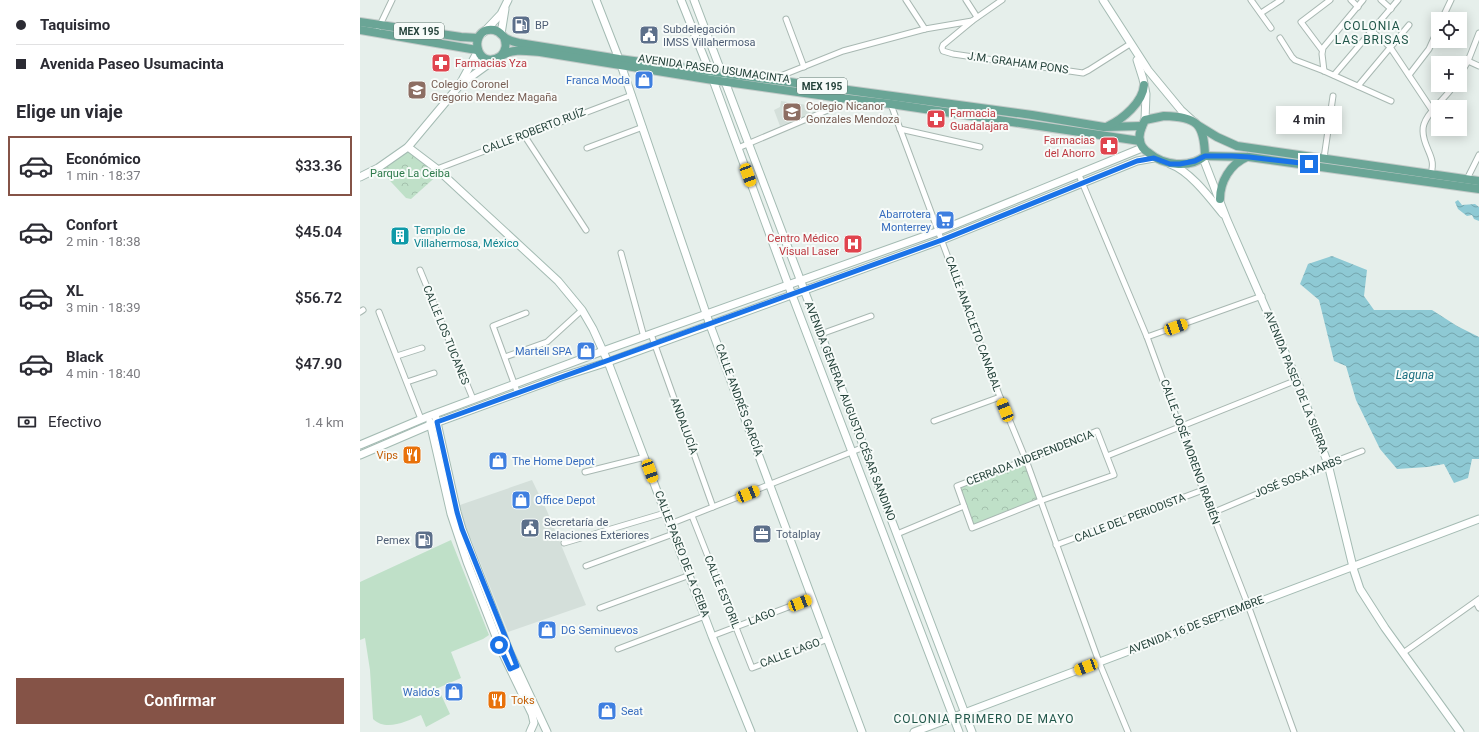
<!DOCTYPE html>
<html lang="es">
<meta charset="utf-8">
<style>
:root{--surface:#fff;--page:#f2f2f3;--text:#2b2b33;--muted:#7c7c81;--line:#e1e1e2;--accent:#855347}
body{margin:0;font-family:Roboto,sans-serif;background:var(--page);color:var(--text);height:100vh;display:flex;flex-direction:column;font-size:15px;white-space:nowrap}
*{box-sizing:border-box;margin:0}
p{font-size:13px;color:var(--muted)}
.icon{flex:none;width:22px;height:22px;fill:none;stroke:currentColor;stroke-width:2;stroke-linecap:round;stroke-linejoin:round}
.map{position:relative;flex:1;overflow:hidden}
.drawer{display:flex;flex-direction:column;background:var(--surface);width:360px}
.drawer>*{flex:none}
.banner{display:grid;align-content:center;height:88px;padding:0 16px;background:var(--surface)}
.buttons{position:absolute;left:1071px;top:12px;display:grid;gap:8px}
.buttons a{display:grid;place-items:center;width:36px;height:36px;border-radius:0px;background:var(--surface);box-shadow:0 2px 10px #0003;font-size:20px}
.end{position:absolute;width:18px;height:18px;margin:-9px;border:5px solid #1a73e8;background:#fff;box-shadow:0 0 0 2px #fff}
.from{border-radius:50%}
.bubble{position:absolute;height:28px;border-radius:0px;background:var(--surface);box-shadow:0 2px 10px #0003;font-size:13px;font-weight:600;line-height:28px;text-align:center}
.car{position:absolute;width:12px;height:24px;margin:-12px -6px;border-radius:5px;box-shadow:0 0 3px 1px #0007;background:linear-gradient(#f5c518 24%,#345 0 40%,#f5c518 0 76%,#345 0 86%,#f5c518 0)}
.banner b{display:flex;align-items:center;gap:14px;height:38px;font-size:15px}
.banner b+b{border-top:1px solid var(--line)}
.banner i{width:10px;height:10px;background:var(--text)}
ul{padding:0;list-style:none}
li{display:flex;align-items:center;gap:12px;height:60px;margin:0 8px 6px;padding:0 8px;border:2px solid transparent;border-radius:0px}
li div{flex:1}
li b{display:block;font-size:15px}
li em{font-style:normal;font-weight:600}
li.current{border-color:var(--accent)}
li>.icon{width:36px;height:36px;stroke-width:1.5}
h2{padding:0 16px;font-size:18px;line-height:48px}
.pay{display:flex;align-items:center;gap:10px;height:44px;padding:0 16px;font-size:15px}
.pay p{margin-inline-start:auto}
.cta{display:flex;gap:8px;margin-top:auto;padding:8px 16px}
.cta a{flex:1;height:46px;border-radius:0px;background:var(--accent);color:#fff;font-size:16px;font-weight:600;line-height:46px;text-align:center}
main{display:flex;flex:1;min-height:0}
.map>svg:first-child{display:block}
.built{fill:#d4dfda}
.grass{fill:#bfe0c8}
.park{fill:url(#park-crowns)}
.water{fill:url(#water-waves)}
.lines{fill:none;stroke-linecap:round;stroke-linejoin:round}
.street-casing{stroke:#a8b8b2;stroke-width:7}
.secondary-casing{stroke:#a4bbb3;stroke-width:9}
.primary-casing{stroke:#c2cac8;stroke-width:10}
.street{stroke:#fff;stroke-width:5}
.secondary{stroke:#fff;stroke-width:7}
.primary{stroke:#6aa596;stroke-width:8}
.route{stroke:#1a73e8;stroke-width:5}
.labels{text-anchor:middle;dominant-baseline:central;stroke-width:4;stroke-linejoin:round;paint-order:stroke}
.shield{fill:#f7fbf9;stroke:#637a73;stroke-width:1}
.shield-label{font-size:10px;font-weight:bold;fill:#24423a}
.service-label{font-size:11px;fill:#4e5e75;stroke:#f7fbf9;text-anchor:start}
.health-label{font-size:11px;fill:#be3a42;stroke:#f7fbf9;text-anchor:start}
.street-label{font-size:11px;fill:#24423a;stroke:#f7fbf9}
.shop-label{font-size:11px;fill:#366cbe;stroke:#f7fbf9;text-anchor:end}
.education-label{font-size:11px;fill:#785e54;stroke:#f7fbf9;text-anchor:start}
.park-label{font-size:11px;fill:#2d7a4b;stroke:#f7fbf9}
.culture-label{font-size:11px;fill:#0d838f;stroke:#f7fbf9;text-anchor:start}
.food-label{font-size:11px;fill:#c56008;stroke:#f7fbf9;text-anchor:end}
.neighbourhood-label{font-size:12px;letter-spacing:1px;fill:#1f5548;stroke:#f7fbf9}
.water-label{font-size:12px;font-style:italic;fill:#1c6f80;stroke:#f7fbf9}
</style>
<main>
<section class="drawer">
<div class="banner">
<b><i class="from"></i>Taquisimo</b>
<b><i></i>Avenida Paseo Usumacinta</b>
</div>
<h2>Elige un viaje</h2>
<ul>
<li class="current"><svg class="icon" aria-label="car" viewBox="0 0 24 24"><path d="M5 17H2v-5l4-1 3-4h7l3 4 3 1v5h-3M9 17h6M6 11h13"/><circle cx="7" cy="17" r="2"/><circle cx="17" cy="17" r="2"/></svg><div><b>Económico</b><p>1 min · 18:37</p></div><em>$33.36</em></li>
<li><svg class="icon" aria-label="car" viewBox="0 0 24 24"><path d="M5 17H2v-5l4-1 3-4h7l3 4 3 1v5h-3M9 17h6M6 11h13"/><circle cx="7" cy="17" r="2"/><circle cx="17" cy="17" r="2"/></svg><div><b>Confort</b><p>2 min · 18:38</p></div><em>$45.04</em></li>
<li><svg class="icon" aria-label="car" viewBox="0 0 24 24"><path d="M5 17H2v-5l4-1 3-4h7l3 4 3 1v5h-3M9 17h6M6 11h13"/><circle cx="7" cy="17" r="2"/><circle cx="17" cy="17" r="2"/></svg><div><b>XL</b><p>3 min · 18:39</p></div><em>$56.72</em></li>
<li><svg class="icon" aria-label="car" viewBox="0 0 24 24"><path d="M5 17H2v-5l4-1 3-4h7l3 4 3 1v5h-3M9 17h6M6 11h13"/><circle cx="7" cy="17" r="2"/><circle cx="17" cy="17" r="2"/></svg><div><b>Black</b><p>4 min · 18:40</p></div><em>$47.90</em></li>
</ul>
<div class="pay"><svg class="icon" aria-label="cash" viewBox="0 0 24 24"><path d="M3 7h18v10H3z"/><circle cx="12" cy="12" r="2"/></svg>Efectivo<p>1.4 km</p></div>
<div class="cta"><a>Confirmar</a></div>
</section>
<div class="map">
<svg width="1119" height="732" viewBox="0 0 1119 732">
<defs>
<pattern id="park-crowns" width="20" height="18" patternUnits="userSpaceOnUse"><rect width="20" height="18" fill="#bfe0c8"/><path d="M2 6a3 3 0 1 1 6 0M12 15a3 3 0 1 1 6 0" fill="none" stroke="#a4c1ad"/></pattern>
<pattern id="water-waves" width="16" height="10" patternUnits="userSpaceOnUse"><rect width="16" height="10" fill="#8ec9d4"/><path d="M0 5q4-4 8 0t8 0" fill="none" stroke="#74a5ad"/></pattern>
</defs>
<rect width="100%" height="100%" fill="#e6efeb"/>
<g class="built">
<polygon points="421,101 447,105 451,114 420,126 414,110 420,107"/>
<polygon points="172,480 187,511 226,605 148,632 111,539 108,540 97,506"/>
</g>
<path class="grass" d="M 91,540 L 129,635 L 123,639 L 91,652 L 101,678 L 78,688 L 90,714 L 66,727 L 61,715 C 47,721 26,732 13,719 L 10,670 L 5,638 L 0,640 L 0,582 Z"/>
<g class="park">
<polygon points="48,147 81,172 51,199 46,198 18,168"/>
<polygon points="666,460 680,501 612,528 597,486"/>
</g>
<g class="water">
<polygon points="1098,200 1102,205 1115,204 1119,207 1119,221 1114,219 1112,215 1107,216 1098,209 1095,202"/>
<polygon points="972,256 1007,270 1004,296 1014,310 1072,310 1097,326 1119,337 1119,459 1112,459 1108,478 1094,483 1084,464 1067,467 1037,469 1020,449 996,400 986,366 974,361 959,300 940,284 948,264"/>
</g>
<g class="lines">
<g class="street-casing">
<g id="street">
<polyline points="546,0 565,29"/>
<polyline points="606,0 617,17"/>
<polyline points="891,0 911,28"/>
<polyline points="991,0 998,7"/>
<polyline points="1021,0 1031,9"/>
<polyline points="901,13 921,0"/>
<polyline points="426,19 444,67"/>
<polyline points="1082,19 1091,0"/>
<polyline points="612,21 583,45 582,48 583,51 593,54 723,73 729,70 770,44"/>
<polyline points="1012,31 1030,47 1072,110"/>
<polyline points="17,33 20,25 32,0"/>
<polyline points="920,38 932,57 935,60 964,71 1031,101"/>
<polyline points="962,50 941,22 970,0"/>
<polyline points="1108,61 1119,66"/>
<polyline points="964,71 962,54 963,48 1003,0"/>
<polyline points="974,75 1038,0"/>
<polyline points="1049,75 1069,49 1078,29"/>
<polyline points="1100,75 1108,61 1119,33"/>
<polyline points="413,79 483,51 565,29 612,21 642,0"/>
<polyline points="998,86 1049,25"/>
<polyline points="530,102 640,397 666,460 739,662 768,732"/>
<polyline points="540,129 620,147"/>
<polyline points="164,135 226,230"/>
<polyline points="227,148 283,127"/>
<polyline points="378,148 475,107 478,105 480,98"/>
<polyline points="964,158 973,96"/>
<polyline points="77,169 272,95"/>
<path d="M 1071,174 C 1072,170 1073,165 1072,161 C 1070,151 1063,143 1063,131 C 1062,115 1086,99 1094,85"/>
<polyline points="719,175 787,337 843,490 888,605 934,732"/>
<polyline points="1107,179 1119,155"/>
<polyline points="261,253 284,337"/>
<polyline points="60,270 113,399"/>
<polyline points="0,312 3,310"/>
<polyline points="19,312 61,419"/>
<polyline points="291,334 353,507"/>
<polyline points="461,334 511,316"/>
<polyline points="787,337 902,296"/>
<polyline points="37,356 62,348"/>
<polyline points="145,357 187,342 222,310"/>
<polyline points="47,382 74,373"/>
<polyline points="158,394 133,326 166,313"/>
<polyline points="574,421 640,397"/>
<polygon points="737,431 754,475 680,501 612,528 597,486 666,460"/>
<polyline points="747,456 937,380"/>
<polyline points="225,472 285,457"/>
<polyline points="852,513 968,464 1002,451"/>
<polyline points="332,516 392,668 468,639"/>
<polyline points="310,524 504,447"/>
<polyline points="537,534 604,506"/>
<polyline points="204,543 305,513"/>
<polyline points="696,545 843,490"/>
<polyline points="226,566 313,534"/>
<polyline points="1116,602 1119,608"/>
<polyline points="240,608 330,575"/>
<polyline points="352,636 452,598"/>
<polyline points="258,649 345,616"/>
<polyline points="1043,653 1119,599"/>
</g>
</g>
<g class="secondary-casing">
<g id="secondary">
<polyline points="236,0 259,59 350,325 502,732"/>
<polyline points="321,0 353,80 432,295 599,732"/>
<polyline points="334,0 612,732"/>
<polyline points="743,0 788,70 821,110 832,120"/>
<polyline points="123,33 141,14 148,0"/>
<polyline points="141,34 145,9"/>
<polyline points="777,60 783,79 786,94 785,120"/>
<polyline points="101,84 134,60"/>
<polyline points="48,147 77,169 198,281 222,310 233,329 248,362 352,636 391,732"/>
<polyline points="843,158 867,220 937,380 968,464 994,571 1000,589 1025,628 1100,732"/>
<path d="M 810,164 C 830,171 850,198 863,214"/>
<polyline points="0,177 18,168 48,147 99,86 118,51"/>
<polyline points="76,418 97,512 102,529 150,653 187,732"/>
<polyline points="70,422 91,514 107,562 142,652 172,714 174,723 170,732"/>
<polyline points="0,445 69,416 243,351 579,231 782,148"/>
<polyline points="0,455 70,425 201,377 248,362 582,240 777,161 794,158"/>
<polyline points="554,732 1119,519"/>
</g>
</g>
<g class="primary-casing">
<g id="primary">
<polyline points="0,22 101,37 118,38"/>
<polyline points="0,30 117,50"/>
<path d="M 144,37 C 147,45 146,50 141,56 C 115,73 107,26 134,30 C 139,31 141,34 144,37 C 148,40 154,42 159,43 L 259,59 L 672,115 L 744,127 L 782,126"/>
<path d="M 141,56 C 153,48 167,51 180,52 L 353,80 L 480,98 L 531,104 L 780,141"/>
<path d="M 804,116 C 837,117 844,123 845,156 C 829,169 803,165 789,153 C 784,150 781,147 780,141 C 778,134 782,126 785,120 Z"/>
<path d="M 748,126 C 763,119 783,102 784,85"/>
<polyline points="839,126 857,137 877,146 1119,181"/>
<polyline points="845,156 889,157 1119,189"/>
<path d="M 860,199 C 860,182 870,164 887,157"/>
</g>
</g>
<use href="#street" class="street"/>
<use href="#secondary" class="secondary"/>
<use href="#primary" class="primary"/>
</g>
<g class="lines">
<polyline class="route" points="139,645 150,669 157,666 102,529 97,512 77,422 582,240 777,161 794,158 810,164 820,164 835,161 845,156 872,156 889,157 949,164"/>
</g>
<defs>
<g id="fuel-square" transform="scale(1)"><rect x="-9" y="-9" width="18" height="18" rx="4" fill="#5c6f8a" stroke="#f7fbf9"/><path d="M-5.5-6h7V0h2V4h1.3V-2.5L3-4.5l.8-.8L6-3V5H2.5V1h-1V6h-7ZM-4.2-4.7v3.2H.2V-4.7Z" fill="#fff"/></g>
<g id="civic-square" transform="scale(1)"><rect x="-9" y="-9" width="18" height="18" rx="4" fill="#5c6f8a" stroke="#f7fbf9"/><path d="M-.6-6.5H3V-4.5H.6V-3L4-1V1h2V6H-6V1h2V-1L-.6-3ZM-1.2 2.5V6h2.4V2.5Z" fill="#fff"/></g>
<g id="pharmacy-square" transform="scale(1)"><rect x="-9" y="-9" width="18" height="18" rx="4" fill="#e0444e" stroke="#f7fbf9"/><path d="M-2-6h4v4h4v4h-4v4h-4v-4h-4v-4h4Z" fill="#fff"/></g>
<g id="shop-square" transform="scale(1)"><rect x="-9" y="-9" width="18" height="18" rx="4" fill="#3f7fe0" stroke="#f7fbf9"/><path d="M-5-2.5h2.3a2.7 3.5 0 0 1 5.4 0H5L5.5 6h-11ZM-1.5-2.5h3a1.5 2.3 0 0 0-3 0Z" fill="#fff"/></g>
<g id="school-square" transform="scale(1)"><rect x="-9" y="-9" width="18" height="18" rx="4" fill="#8d6e63" stroke="#f7fbf9"/><path d="M0-5L7-2L0 1L-7-2ZM-4 1L0 2.5L4 1V4Q0 6-4 4Z" fill="#fff"/></g>
<g id="supermarket-square" transform="scale(1)"><rect x="-9" y="-9" width="18" height="18" rx="4" fill="#3f7fe0" stroke="#f7fbf9"/><path d="M-6-5.5h2.5l.6 2H6L4.5 2H-2.5L-4.4-4H-6ZM-1.5 3.2a1.3 1.3 0 1 0 .1 0ZM3 3.2a1.3 1.3 0 1 0 .1 0Z" fill="#fff"/></g>
<g id="building-square" transform="scale(1)"><rect x="-9" y="-9" width="18" height="18" rx="4" fill="#0f9aa8" stroke="#f7fbf9"/><path d="M-4-6H4V6H1V3H-1V6H-4ZM-2.5-4.3h1.7v1.8h-1.7ZM.8-4.3h1.7v1.8H.8ZM-2.5-1h1.7V.8h-1.7ZM.8-1h1.7V.8H.8Z" fill="#fff"/></g>
<g id="hospital-square" transform="scale(1)"><rect x="-9" y="-9" width="18" height="18" rx="4" fill="#e0444e" stroke="#f7fbf9"/><path d="M-5-5h3v3.5h4V-5h3V5h-3V1.5h-4V5h-3Z" fill="#fff"/></g>
<g id="restaurant-square" transform="scale(1)"><rect x="-9" y="-9" width="18" height="18" rx="4" fill="#e8710a" stroke="#f7fbf9"/><path d="M-5-6h1v4h1v-4h1v4h1v-4h1v5L-1.5 .5V6h-2V.5L-5-1ZM5-6V6H3V1.5H1.5Q1.5-4 5-6Z" fill="#fff"/></g>
<g id="office-square" transform="scale(1)"><rect x="-9" y="-9" width="18" height="18" rx="4" fill="#5c6f8a" stroke="#f7fbf9"/><path d="M-6-3h4V-5.5h4V-3h4V5H-6ZM-1-4.5V-3h2v-1.5ZM-6 0V1H6V0Z" fill="#fff"/></g>
</defs>
<g fill-rule="evenodd">
<use href="#fuel-square" x="161" y="25"/>
<use href="#civic-square" x="289" y="35"/>
<use href="#pharmacy-square" x="81" y="63"/>
<use href="#shop-square" x="284" y="80"/>
<use href="#school-square" x="57" y="90"/>
<use href="#school-square" x="432" y="112"/>
<use href="#pharmacy-square" x="576" y="119"/>
<use href="#pharmacy-square" x="749" y="146"/>
<use href="#supermarket-square" x="585" y="220"/>
<use href="#building-square" x="40" y="236"/>
<use href="#hospital-square" x="493" y="244"/>
<use href="#shop-square" x="226" y="351"/>
<use href="#restaurant-square" x="52" y="455"/>
<use href="#shop-square" x="138" y="461"/>
<use href="#shop-square" x="161" y="500"/>
<use href="#civic-square" x="170" y="528"/>
<use href="#office-square" x="402" y="534"/>
<use href="#fuel-square" x="64" y="540"/>
<use href="#shop-square" x="187" y="630"/>
<use href="#shop-square" x="94" y="692"/>
<use href="#restaurant-square" x="137" y="700"/>
<use href="#shop-square" x="247" y="711"/>
</g>
<g class="labels">
<g class="shield">
<rect x="34" y="23" width="50" height="16" rx="3"/>
<rect x="437" y="78" width="50" height="16" rx="3"/>
</g>
<g class="shield-label">
<text x="59" y="31">MEX 195</text>
<text x="462" y="86">MEX 195</text>
</g>
<g class="service-label">
<text x="175" y="25">BP</text>
<text x="303" y="29">Subdelegación<tspan x="303" dy="13">IMSS Villahermosa</tspan></text>
<text x="184" y="522">Secretaría de<tspan x="184" dy="13">Relaciones Exteriores</tspan></text>
<text x="416" y="534">Totalplay</text>
<text x="50" y="540" text-anchor="end">Pemex</text>
</g>
<g class="health-label">
<text x="95" y="63">Farmacias Yza</text>
<text x="590" y="113">Farmacia<tspan x="590" dy="13">Guadalajara</tspan></text>
<text x="735" y="140" text-anchor="end">Farmacias<tspan x="735" dy="13">del Ahorro</tspan></text>
<text x="479" y="238" text-anchor="end">Centro Médico<tspan x="479" dy="13">Visual Laser</tspan></text>
</g>
<g class="street-label">
<text transform="translate(658 63) rotate(8)">J.M. GRAHAM PONS</text>
<text transform="translate(354 69) rotate(8)">AVENIDA PASEO USUMACINTA</text>
<text transform="translate(174 131) rotate(-21)">CALLE ROBERTO RUÍZ</text>
<text transform="translate(613 324) rotate(70)">CALLE ANACLETO CANABAL</text>
<text transform="translate(86 335) rotate(68)">CALLE LOS TUCANES</text>
<text transform="translate(936 382) rotate(68)">AVENIDA PASEO DE LA SIERRA</text>
<text transform="translate(379 400) rotate(70)">CALLE ANDRÉS GARCÍA</text>
<text transform="translate(490 411) rotate(69)">AVENIDA GENERAL AUGUSTO CÉSAR SANDINO</text>
<text transform="translate(324 426) rotate(70)">ANDALUCÍA</text>
<text transform="translate(830 452) rotate(70)">CALLE JOSÉ MORENO IRABIÉN</text>
<text transform="translate(670 458) rotate(-21)">CERRADA INDEPENDENCIA</text>
<text transform="translate(938 477) rotate(-22)">JOSÉ SOSA YARBS</text>
<text transform="translate(770 518) rotate(-21)">CALLE DEL PERIODISTA</text>
<text transform="translate(322 554) rotate(69)">CALLE PASEO DE LA CEIBA</text>
<text transform="translate(362 592) rotate(68)">CALLE ESTORIL</text>
<text transform="translate(402 617) rotate(-21)">LAGO</text>
<text transform="translate(836 625) rotate(-21)">AVENIDA 16 DE SEPTIEMBRE</text>
<text transform="translate(430 653) rotate(-21)">CALLE LAGO</text>
</g>
<g class="shop-label">
<text x="270" y="80">Franca Moda</text>
<text x="571" y="214">Abarrotera<tspan x="571" dy="13">Monterrey</tspan></text>
<text x="212" y="351">Martell SPA</text>
<text x="152" y="461" text-anchor="start">The Home Depot</text>
<text x="175" y="500" text-anchor="start">Office Depot</text>
<text x="201" y="630" text-anchor="start">DG Seminuevos</text>
<text x="80" y="692">Waldo's</text>
<text x="261" y="711" text-anchor="start">Seat</text>
</g>
<g class="education-label">
<text x="71" y="84">Colegio Coronel<tspan x="71" dy="13">Gregorio Mendez Magaña</tspan></text>
<text x="446" y="106">Colegio Nicanor<tspan x="446" dy="13">Gonzales Mendoza</tspan></text>
</g>
<g class="park-label">
<text x="50" y="173">Parque La Ceiba</text>
</g>
<g class="culture-label">
<text x="54" y="230">Templo de<tspan x="54" dy="13">Villahermosa, México</tspan></text>
</g>
<g class="food-label">
<text x="38" y="455">Vips</text>
<text x="151" y="700" text-anchor="start">Toks</text>
</g>
<g class="neighbourhood-label">
<text x="1012" y="26">COLONIA<tspan x="1012" dy="14">LAS BRISAS</tspan></text>
<text x="624" y="719">COLONIA PRIMERO DE MAYO</text>
</g>
<g class="water-label">
<text x="1055" y="375">Laguna</text>
</g>
</g>
</svg>
<div class="buttons">
<a><svg class="icon" aria-label="locate" viewBox="0 0 24 24"><circle cx="12" cy="12" r="6"/><path d="M12 2v4M12 18v4M2 12h4M18 12h4"/></svg></a>
<a>+</a>
<a>−</a>
</div>
<i class="end from" style="left:139px;top:645px"></i>
<i class="end" style="left:949px;top:164px"></i>
<div class="bubble" style="left:916px;top:106px;width:66px">4 min</div>
<i class="car" style="left:388px;top:175px;rotate:160deg"></i>
<i class="car" style="left:816px;top:327px;rotate:70deg"></i>
<i class="car" style="left:645px;top:410px;rotate:338deg"></i>
<i class="car" style="left:290px;top:471px;rotate:160deg"></i>
<i class="car" style="left:388px;top:494px;rotate:68deg"></i>
<i class="car" style="left:440px;top:603px;rotate:69deg"></i>
<i class="car" style="left:726px;top:667px;rotate:249deg"></i>
</div>
</main>
